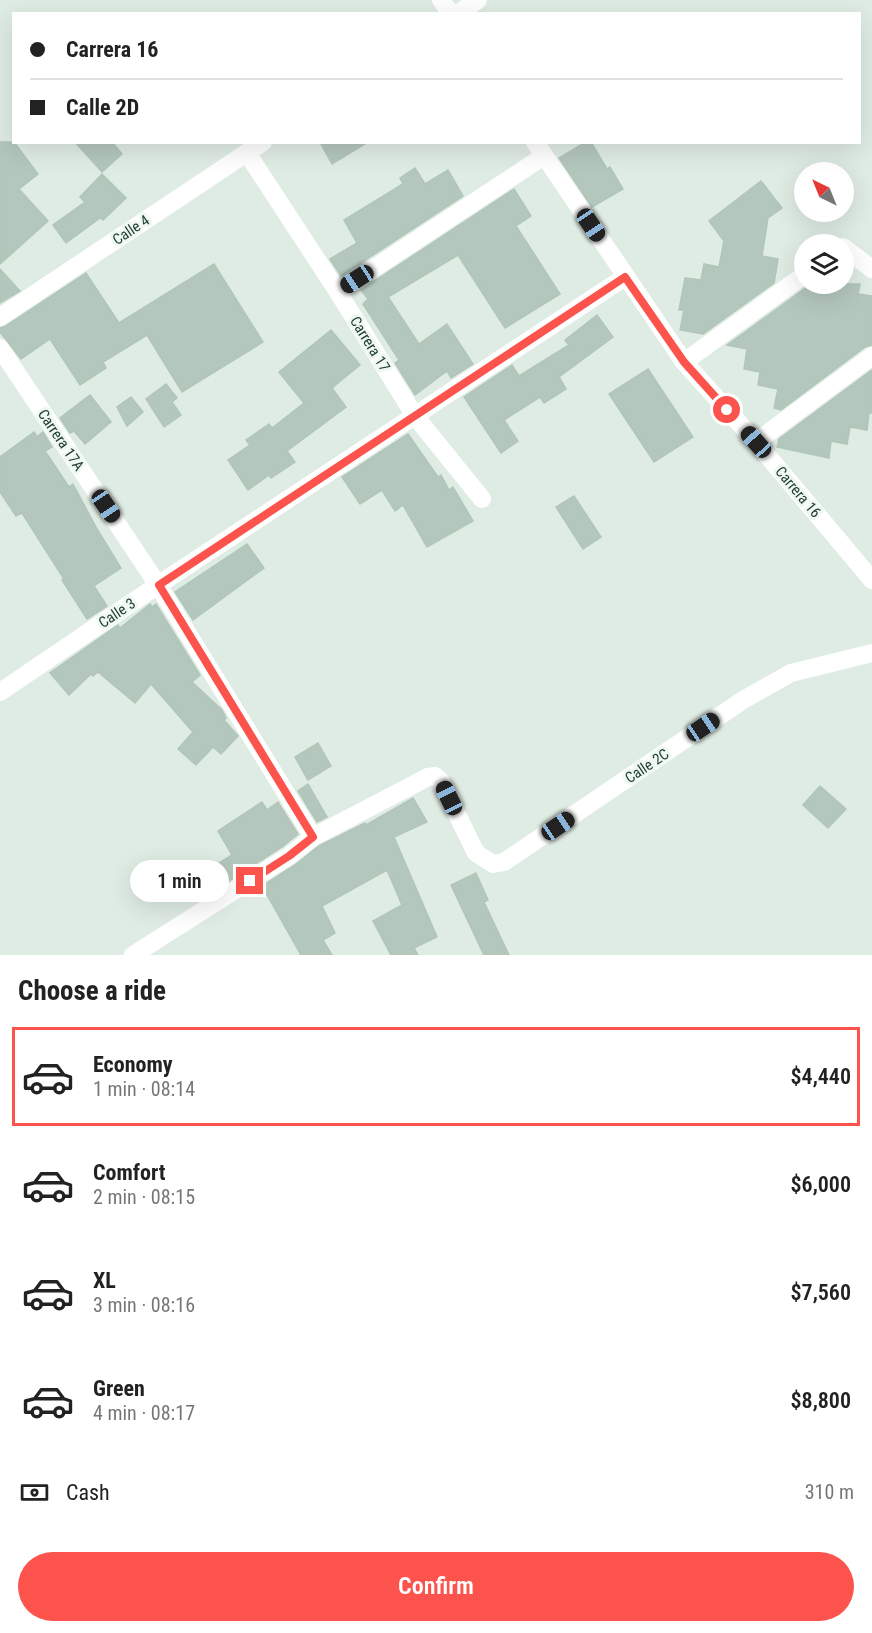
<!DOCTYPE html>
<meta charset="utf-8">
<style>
:root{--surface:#fff;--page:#f6f6f6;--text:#222;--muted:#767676;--line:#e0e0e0;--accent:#fc534c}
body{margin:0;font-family:"Roboto Condensed",sans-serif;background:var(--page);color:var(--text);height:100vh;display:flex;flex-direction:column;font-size:22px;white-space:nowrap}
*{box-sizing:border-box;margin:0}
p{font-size:20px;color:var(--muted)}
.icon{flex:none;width:33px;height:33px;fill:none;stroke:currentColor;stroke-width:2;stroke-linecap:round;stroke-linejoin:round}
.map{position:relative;height:955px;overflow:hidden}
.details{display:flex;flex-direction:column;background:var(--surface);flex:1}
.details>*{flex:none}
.hud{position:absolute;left:12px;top:12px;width:849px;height:132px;border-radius:0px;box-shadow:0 6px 24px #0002;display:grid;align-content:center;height:132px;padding:0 18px;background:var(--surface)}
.needle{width:39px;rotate:317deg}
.tools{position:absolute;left:794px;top:162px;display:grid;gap:12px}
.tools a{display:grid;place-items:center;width:60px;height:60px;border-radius:50%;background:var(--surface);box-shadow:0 6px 24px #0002;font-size:30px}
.end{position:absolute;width:27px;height:27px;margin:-14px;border:8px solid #fc534c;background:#fff;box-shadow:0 0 0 3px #fff}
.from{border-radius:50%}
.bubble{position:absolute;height:42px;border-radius:21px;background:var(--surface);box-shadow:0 6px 24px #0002;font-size:20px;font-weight:600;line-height:42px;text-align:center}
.car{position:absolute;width:18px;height:36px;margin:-18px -9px;border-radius:8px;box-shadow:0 0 4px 2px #0007;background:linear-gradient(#222 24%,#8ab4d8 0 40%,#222 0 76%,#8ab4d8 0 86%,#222 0)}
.hud b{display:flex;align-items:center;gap:21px;height:57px;font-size:22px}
.hud b+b{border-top:2px solid var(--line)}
.hud i{width:15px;height:15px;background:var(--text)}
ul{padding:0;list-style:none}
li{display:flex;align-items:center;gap:18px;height:99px;margin:0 12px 9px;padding:0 6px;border:3px solid transparent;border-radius:0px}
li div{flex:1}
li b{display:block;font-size:22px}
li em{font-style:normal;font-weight:600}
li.selected{border-color:var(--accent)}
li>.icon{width:54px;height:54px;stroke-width:1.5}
h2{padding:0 18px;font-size:27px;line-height:72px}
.pay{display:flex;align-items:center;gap:15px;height:66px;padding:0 18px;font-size:22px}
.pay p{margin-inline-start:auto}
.primary-button{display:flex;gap:12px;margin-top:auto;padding:12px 18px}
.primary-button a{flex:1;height:69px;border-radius:36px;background:var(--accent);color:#fff;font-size:24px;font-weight:600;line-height:69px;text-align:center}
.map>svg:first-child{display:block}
.building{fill:#b4c7bc;stroke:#b1c6b9;stroke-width:1.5}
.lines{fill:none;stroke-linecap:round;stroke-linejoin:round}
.minor{stroke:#fff;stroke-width:18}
.tertiary{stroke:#fff;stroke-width:18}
.route{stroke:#fc534c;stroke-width:8}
.labels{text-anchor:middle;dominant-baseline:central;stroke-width:6;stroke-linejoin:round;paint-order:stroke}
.street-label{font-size:15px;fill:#1f3d2f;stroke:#f0f8f2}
</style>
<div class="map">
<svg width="872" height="955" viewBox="0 0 872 955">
<rect width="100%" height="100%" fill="#dfece3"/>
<g class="building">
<polygon points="0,142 14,142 38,174 19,189 48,221 0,264"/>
<polygon points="75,142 112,142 122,154 102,172"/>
<polygon points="320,142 368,142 332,164"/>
<polygon points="586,142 591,142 607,169 610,167 623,189 592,207 559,158"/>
<polygon points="415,168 425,184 448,170 463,196 341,276 330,259 357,243 344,220 403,184 400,178"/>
<polygon points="102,174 126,198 103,220 100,218 66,243 53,225 85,202 80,197"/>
<polygon points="761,181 782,208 768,218 762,256 778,259 774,283 703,334 680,330 684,310 679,310 685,278 701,280 704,264 719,267 724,241 709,221"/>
<polygon points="514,189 531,216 516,226 560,294 505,328 458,255 388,297 419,344 447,324 473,364 451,378 447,371 415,395 395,363 399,360 363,304 368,299 361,290"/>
<polygon points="214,264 263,342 182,392 147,335 103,362 106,368 80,385 50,339 21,359 0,332 0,328 6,326 86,273 119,323"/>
<polygon points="0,269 20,291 0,303"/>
<polygon points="811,284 860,284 858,294 872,296 872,345 865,347 781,410 774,408 778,389 758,385 760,372 744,369 747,349 727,345"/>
<polygon points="597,315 613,337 559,377 566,389 544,403 540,397 504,420 518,441 501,453 464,397 512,365 519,376 569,345 565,340"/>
<polygon points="331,330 360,365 332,388 346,407 287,451 295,462 271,478 269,475 248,490 228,460 250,445 246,440 269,424 272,428 304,403 279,372"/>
<polygon points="648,369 693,437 654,462 609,394"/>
<polygon points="872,370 872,413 869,413 867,430 850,427 847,444 831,441 829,458 777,447 779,439"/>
<polygon points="166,384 177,398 172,402 181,415 164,427 146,399"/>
<polygon points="90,395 111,422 85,444 74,431 70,433 60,418"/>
<polygon points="131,397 143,412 127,426 117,407"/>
<polygon points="34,432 37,437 43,432 52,447 45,451 69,487 73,484 97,529 121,568 94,586 107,606 87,619 62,580 64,579 22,513 16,516 0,492 0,457"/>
<polygon points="408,434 438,477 441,475 449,490 453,487 473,521 427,547 403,505 395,511 382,490 360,504 342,477"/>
<polygon points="574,496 601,537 583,549 556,507"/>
<polygon points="247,544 264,568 193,620 175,592"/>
<polygon points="150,604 152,607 156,604 200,675 192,682 222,710 226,718 224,720 238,736 221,754 213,747 196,765 178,749 193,732 151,684 135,703 98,672 93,676 91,674 69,695 50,673 118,625 120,628"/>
<polygon points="318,743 331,766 308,780 295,757"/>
<polygon points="308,784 327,817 317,822 298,791"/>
<polygon points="820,786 846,809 828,828 803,805"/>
<polygon points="413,798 427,822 394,837 437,937 414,948 418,955 391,955 373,921 402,905 387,870 322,906 335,933 323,940 332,955 301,955 262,886 295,865 319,846 365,823 366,825"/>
<polygon points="262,802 267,810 278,802 298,834 282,847 221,886 211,868 232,855 218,831"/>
<polygon points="476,873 488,900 484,902 509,955 484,955 451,885"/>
</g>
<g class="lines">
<g class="minor">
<polyline points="441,0 451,14"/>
<polyline points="535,142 684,362 756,442 872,580"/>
<polyline points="247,153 338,292 415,416 482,499"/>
<polyline points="843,247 872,269"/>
<polyline points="338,292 544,156"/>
<polyline points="0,348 158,585 313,837"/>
<polyline points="684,362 804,275"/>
<polyline points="756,442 872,356"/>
<polyline points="0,692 158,585 625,277"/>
<polyline points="133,955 289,856 313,837 428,777 435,776 440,780 476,853 493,864 504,862 743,700 791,673 872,653"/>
</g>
<g class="tertiary">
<polyline points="457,14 478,0"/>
<polyline points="0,317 263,142"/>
</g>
</g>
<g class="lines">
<polyline class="route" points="250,881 289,856 313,837 159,585 625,277 684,362 727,410"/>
</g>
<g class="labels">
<g class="street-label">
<text transform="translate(131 230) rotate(-34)">Calle 4</text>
<text transform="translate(370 344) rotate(58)">Carrera 17</text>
<text transform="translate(61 440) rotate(56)">Carrera 17A</text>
<text transform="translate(798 492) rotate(50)">Carrera 16</text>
<text transform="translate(117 613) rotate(-34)">Calle 3</text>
<text transform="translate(647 766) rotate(-34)">Calle 2C</text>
</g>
</g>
</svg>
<div class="tools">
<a><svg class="needle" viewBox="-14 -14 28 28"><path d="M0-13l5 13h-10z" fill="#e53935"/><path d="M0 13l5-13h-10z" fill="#767676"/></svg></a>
<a><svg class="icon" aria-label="layers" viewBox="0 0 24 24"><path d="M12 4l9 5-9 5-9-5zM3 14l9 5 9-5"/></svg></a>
</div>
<i class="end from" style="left:727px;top:410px"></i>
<i class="end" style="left:250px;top:881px"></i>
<div class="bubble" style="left:130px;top:860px;width:99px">1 min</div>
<i class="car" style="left:591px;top:225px;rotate:146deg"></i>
<i class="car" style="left:357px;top:279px;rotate:237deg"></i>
<i class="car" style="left:756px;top:442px;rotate:318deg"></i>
<i class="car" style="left:106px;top:506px;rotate:146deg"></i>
<i class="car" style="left:703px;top:727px;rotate:56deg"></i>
<i class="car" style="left:449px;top:798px;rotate:334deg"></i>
<i class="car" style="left:558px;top:826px;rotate:56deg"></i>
<div class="hud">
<b><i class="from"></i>Carrera 16</b>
<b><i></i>Calle 2D</b>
</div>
</div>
<section class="details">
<h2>Choose a ride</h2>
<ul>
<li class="selected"><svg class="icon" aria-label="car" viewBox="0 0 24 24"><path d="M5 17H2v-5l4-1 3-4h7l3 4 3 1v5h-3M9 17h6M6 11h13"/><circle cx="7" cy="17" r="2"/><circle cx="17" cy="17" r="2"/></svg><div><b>Economy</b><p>1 min · 08:14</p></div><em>$4,440</em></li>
<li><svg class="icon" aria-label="car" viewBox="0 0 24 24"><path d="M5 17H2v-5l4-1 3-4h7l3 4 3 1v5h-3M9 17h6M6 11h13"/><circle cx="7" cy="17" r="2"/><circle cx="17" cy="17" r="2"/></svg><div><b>Comfort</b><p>2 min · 08:15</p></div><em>$6,000</em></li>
<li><svg class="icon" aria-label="car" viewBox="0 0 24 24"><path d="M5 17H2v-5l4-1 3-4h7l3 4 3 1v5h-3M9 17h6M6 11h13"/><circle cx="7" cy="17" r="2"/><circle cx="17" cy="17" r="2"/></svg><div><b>XL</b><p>3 min · 08:16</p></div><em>$7,560</em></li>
<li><svg class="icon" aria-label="car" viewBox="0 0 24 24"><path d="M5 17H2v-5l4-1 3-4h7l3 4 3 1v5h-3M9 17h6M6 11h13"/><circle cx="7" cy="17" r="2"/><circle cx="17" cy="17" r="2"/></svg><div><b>Green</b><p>4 min · 08:17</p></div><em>$8,800</em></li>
</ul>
<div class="pay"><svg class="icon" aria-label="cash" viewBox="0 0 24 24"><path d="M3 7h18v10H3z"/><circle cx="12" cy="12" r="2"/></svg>Cash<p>310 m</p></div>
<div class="primary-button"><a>Confirm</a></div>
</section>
